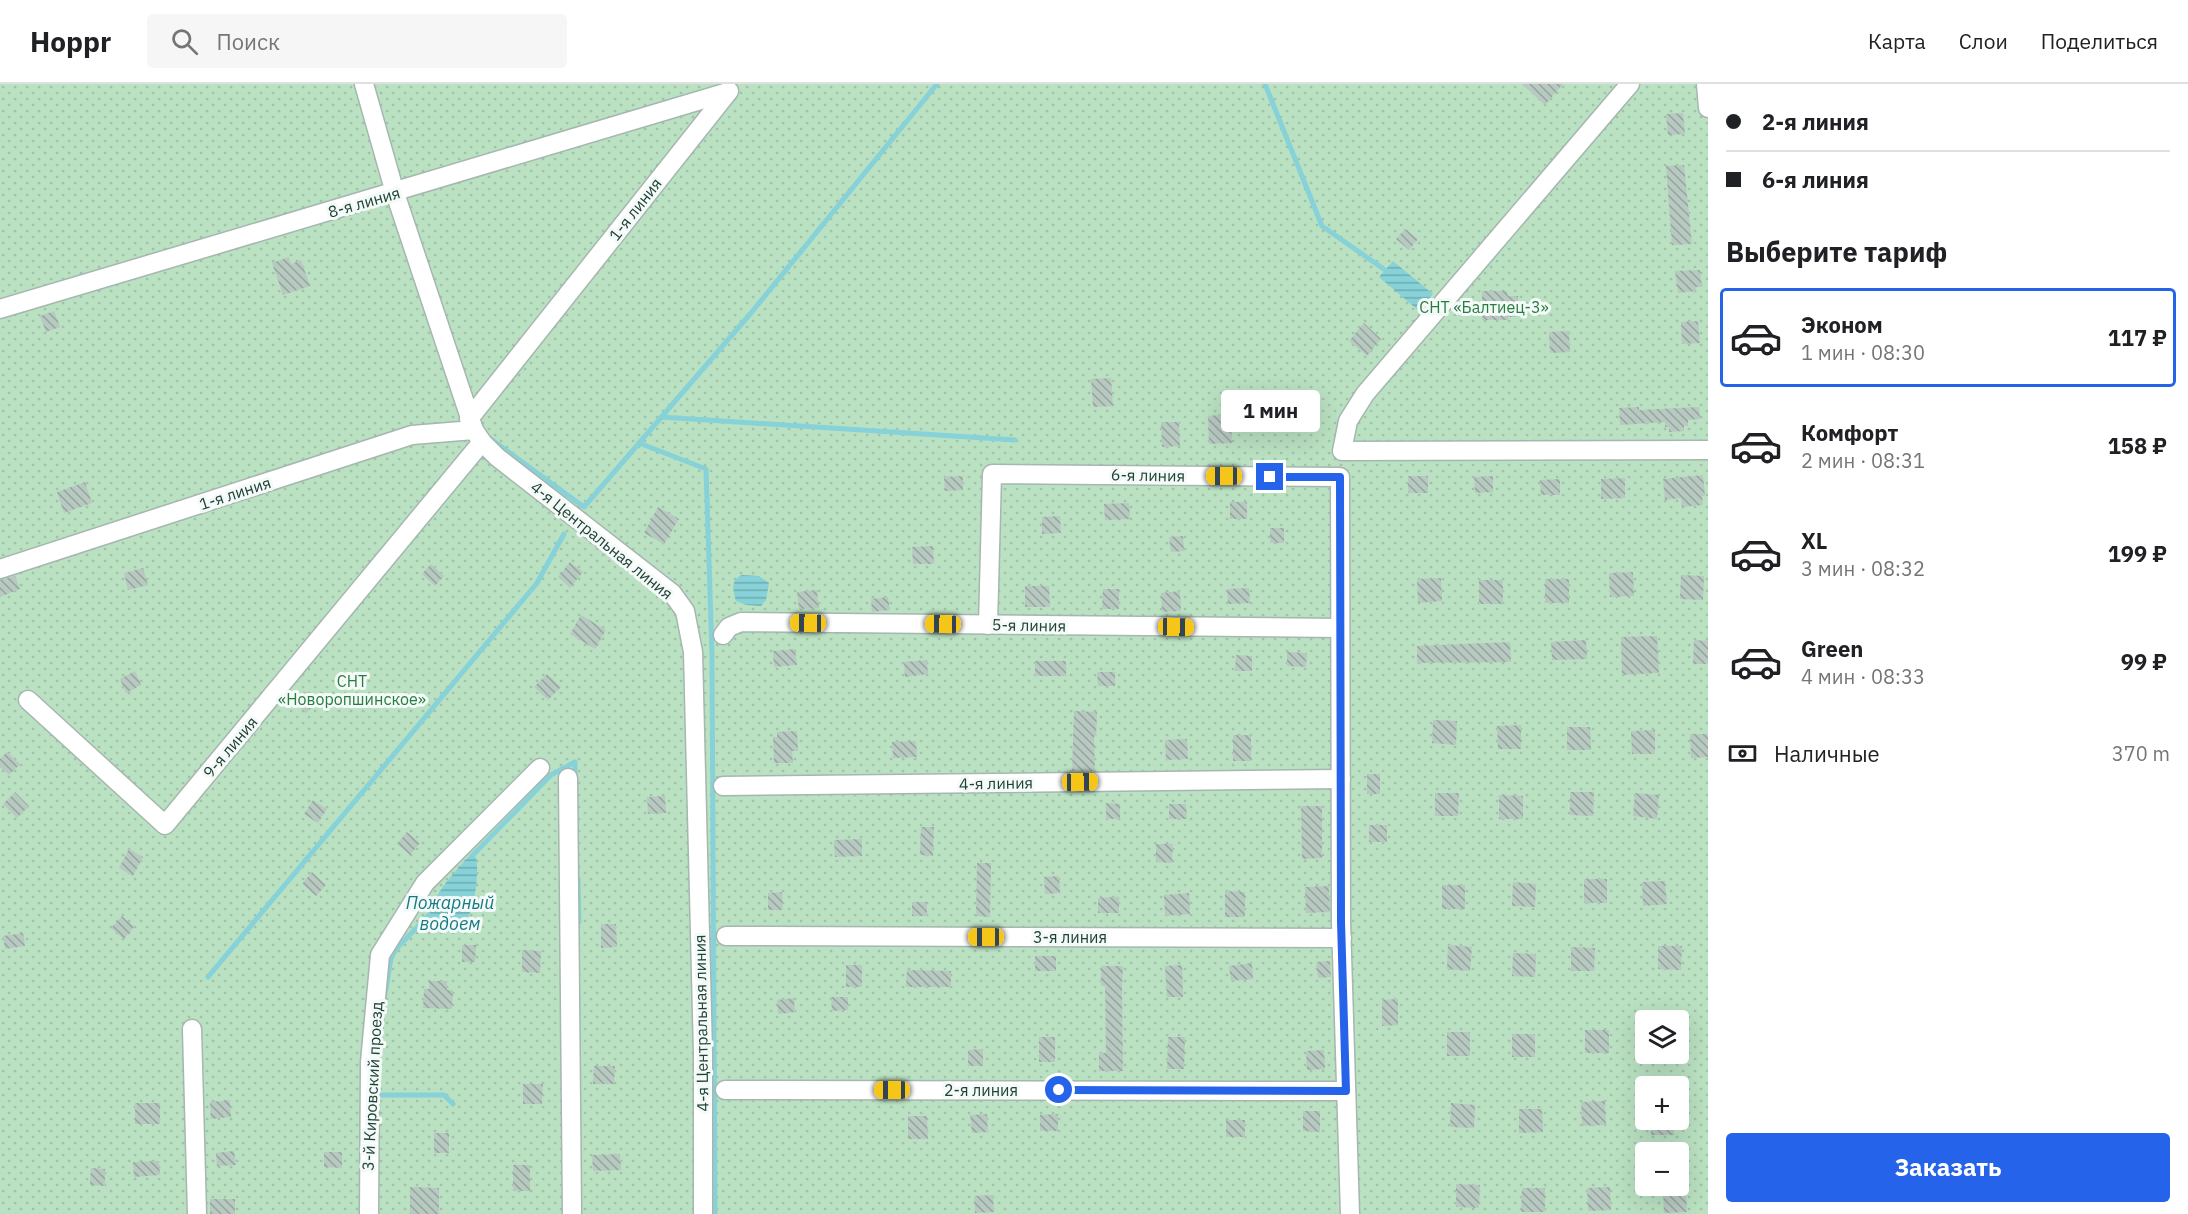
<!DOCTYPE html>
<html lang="ru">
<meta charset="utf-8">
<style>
:root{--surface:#fff;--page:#f6f6f6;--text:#202124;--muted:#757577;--line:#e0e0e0;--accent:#2563eb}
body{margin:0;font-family:"IBM Plex Sans",sans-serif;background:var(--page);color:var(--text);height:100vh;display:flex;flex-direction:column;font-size:22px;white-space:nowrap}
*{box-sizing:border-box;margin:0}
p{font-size:20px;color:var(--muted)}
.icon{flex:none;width:33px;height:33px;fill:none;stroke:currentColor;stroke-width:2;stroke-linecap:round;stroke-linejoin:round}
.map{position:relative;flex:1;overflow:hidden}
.drawer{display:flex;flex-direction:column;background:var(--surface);width:480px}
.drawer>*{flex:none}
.hud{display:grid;align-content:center;height:132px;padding:0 18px;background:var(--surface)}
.tools{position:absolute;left:1635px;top:926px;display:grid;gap:12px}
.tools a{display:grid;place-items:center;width:54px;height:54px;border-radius:6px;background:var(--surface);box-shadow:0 6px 24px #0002;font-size:30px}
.end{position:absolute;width:27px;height:27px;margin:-14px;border:8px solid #2563eb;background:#fff;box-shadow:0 0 0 3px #fff}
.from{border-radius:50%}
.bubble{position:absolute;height:42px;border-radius:6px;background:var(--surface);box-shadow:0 6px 24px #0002;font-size:20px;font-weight:700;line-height:42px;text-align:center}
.car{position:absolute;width:18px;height:36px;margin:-18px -9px;border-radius:8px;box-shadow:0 0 4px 2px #0007;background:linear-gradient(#f5c518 24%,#345 0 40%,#f5c518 0 76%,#345 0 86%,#f5c518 0)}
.hud b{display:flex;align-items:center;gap:21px;height:57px;font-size:22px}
.hud b+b{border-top:2px solid var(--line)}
.hud i{width:15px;height:15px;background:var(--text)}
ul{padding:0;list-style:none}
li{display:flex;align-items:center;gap:18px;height:99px;margin:0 12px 9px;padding:0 6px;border:3px solid transparent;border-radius:6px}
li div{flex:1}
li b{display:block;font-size:22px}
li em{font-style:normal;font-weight:700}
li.selected{border-color:var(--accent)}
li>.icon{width:54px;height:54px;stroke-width:1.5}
h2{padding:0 18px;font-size:27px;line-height:72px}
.pay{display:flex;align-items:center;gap:15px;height:66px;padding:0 18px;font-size:22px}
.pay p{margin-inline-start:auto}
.action{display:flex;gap:12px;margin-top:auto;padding:12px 18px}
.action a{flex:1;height:69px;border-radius:6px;background:var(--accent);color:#fff;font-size:24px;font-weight:700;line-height:69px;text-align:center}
header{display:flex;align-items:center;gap:36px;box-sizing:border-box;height:84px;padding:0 30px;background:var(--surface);border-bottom:2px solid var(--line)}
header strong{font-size:28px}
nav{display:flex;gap:33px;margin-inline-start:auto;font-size:21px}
.search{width:420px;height:54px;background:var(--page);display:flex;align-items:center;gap:15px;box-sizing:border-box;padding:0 21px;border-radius:6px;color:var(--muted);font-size:22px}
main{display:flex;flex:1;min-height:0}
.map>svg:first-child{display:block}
.garden{fill:url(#garden-dots);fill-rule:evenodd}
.water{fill:url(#water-rules)}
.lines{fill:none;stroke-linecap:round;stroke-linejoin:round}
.stream{stroke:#86d2d8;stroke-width:5}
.building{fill:url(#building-back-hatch)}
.minor-casing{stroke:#a5b7af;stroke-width:21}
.minor{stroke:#fff;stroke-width:18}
.route{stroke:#2563eb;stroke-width:8}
.labels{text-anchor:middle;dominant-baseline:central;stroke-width:6;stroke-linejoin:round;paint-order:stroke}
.street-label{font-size:16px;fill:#214236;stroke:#f4faf7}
.park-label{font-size:16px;fill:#277d41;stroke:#f4faf7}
.water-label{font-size:18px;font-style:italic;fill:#157a84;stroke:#f4faf7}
</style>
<header>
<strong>Hoppr</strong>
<div class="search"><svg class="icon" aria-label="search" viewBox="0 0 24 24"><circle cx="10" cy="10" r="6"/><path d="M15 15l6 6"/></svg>Поиск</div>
<nav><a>Карта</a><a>Слои</a><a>Поделиться</a></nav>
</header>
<main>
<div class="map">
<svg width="1708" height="1130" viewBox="0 0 1708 1130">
<defs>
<pattern id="garden-dots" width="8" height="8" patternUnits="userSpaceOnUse" patternTransform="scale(1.5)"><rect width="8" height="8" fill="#bae1c2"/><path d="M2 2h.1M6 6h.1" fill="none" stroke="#a0c2a7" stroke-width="1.8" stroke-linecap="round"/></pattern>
<pattern id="water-rules" width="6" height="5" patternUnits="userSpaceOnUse" patternTransform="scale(1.5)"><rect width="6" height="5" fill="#86d2d8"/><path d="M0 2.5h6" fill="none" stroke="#6dacb0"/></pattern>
<pattern id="building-back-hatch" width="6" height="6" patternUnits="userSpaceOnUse" patternTransform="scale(1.5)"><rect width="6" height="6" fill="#b8c9c1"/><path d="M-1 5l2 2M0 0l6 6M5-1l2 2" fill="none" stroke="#95a59e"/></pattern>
</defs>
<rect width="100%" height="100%" fill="#e3eee8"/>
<path class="garden" d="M 0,0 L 1708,0 L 1708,1130 L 0,1130 ZM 1646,936 L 1678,936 L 1678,969 L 1646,969 ZM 1646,1002 L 1678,1002 L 1678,1035 L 1646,1035 ZM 1646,1068 L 1678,1068 L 1678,1101 L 1646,1101 Z"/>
<g class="water">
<polygon points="1393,177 1433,210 1419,227 1379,193"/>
<path d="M 742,491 L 759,492 L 769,499 L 766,516 L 761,522 L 746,521 L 736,517 C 733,507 730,496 742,491 Z"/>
<path d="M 469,772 L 476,773 C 480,790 474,849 450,848 C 438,848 434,840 429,831 C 436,807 453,790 469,772 Z"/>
</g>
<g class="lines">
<g class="stream">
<polyline points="1265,0 1322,142 1385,186"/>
<polyline points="661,333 1015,356"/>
<polyline points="488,353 584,423 751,229 937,0"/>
<polyline points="639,359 706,385 712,571 715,1130"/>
<polyline points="472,772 551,691 575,678 575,695"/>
<polyline points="578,795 579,838"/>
<polyline points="208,893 537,499 564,450"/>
<polyline points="385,910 391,874 396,865 429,831"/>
<polyline points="376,1008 376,1011 444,1011 453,1020"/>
</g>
</g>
<g class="building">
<polygon points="1522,0 1563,0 1545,21"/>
<polygon points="1683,29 1685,50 1668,51 1666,30"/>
<polygon points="1684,81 1692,160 1672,161 1666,82"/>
<polygon points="1405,145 1418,155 1409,166 1396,155"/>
<polygon points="289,173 291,180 301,176 310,202 283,211 272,179"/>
<polygon points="1700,186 1702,203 1696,203 1696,207 1678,209 1675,187"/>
<polygon points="1482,207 1507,207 1508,212 1518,212 1518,233 1508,233 1508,236 1482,236"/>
<polygon points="54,227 60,243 46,248 40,232"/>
<polygon points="1698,237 1700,259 1682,260 1681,238"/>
<polygon points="1364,239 1381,255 1367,272 1349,257"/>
<polygon points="1569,247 1570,268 1550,269 1549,248"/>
<polygon points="1111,294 1113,322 1093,323 1091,295"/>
<polygon points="1639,323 1639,326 1699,323 1700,335 1688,336 1688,342 1684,342 1684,347 1669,348 1669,343 1665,343 1665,338 1620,341 1619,324"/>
<polygon points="1218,330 1231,331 1232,359 1209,360 1208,332 1218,331"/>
<polygon points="1161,338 1179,338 1180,362 1162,363"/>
<polygon points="1703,391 1705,412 1702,412 1703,421 1682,423 1681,414 1665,416 1663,395"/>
<polygon points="963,392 963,406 945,407 944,393"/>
<rect x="1408" y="392" width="20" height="17"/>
<polygon points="1493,392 1493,408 1475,409 1474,393"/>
<polygon points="1625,394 1625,414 1601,415 1601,395"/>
<polygon points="1560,395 1560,411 1541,411 1540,396"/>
<polygon points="85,398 92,419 64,429 57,408"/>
<rect x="1230" y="418" width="17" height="17"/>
<polygon points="1129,419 1130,435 1105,436 1104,420"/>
<polygon points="658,423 679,435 664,460 644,449"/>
<polygon points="1060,432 1061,449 1042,450 1042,433"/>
<rect x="1270" y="444" width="14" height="15"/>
<polygon points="1183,452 1184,467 1171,468 1169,453"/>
<polygon points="933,462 934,480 913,480 912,463"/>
<polygon points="570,478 583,488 570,504 558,493"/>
<polygon points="431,480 444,492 435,502 422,490"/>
<polygon points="143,484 148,501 128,506 124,489"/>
<polygon points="1633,488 1634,512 1610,513 1609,489"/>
<polygon points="1681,491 1704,492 1703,516 1680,515"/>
<polygon points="15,492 20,505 0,513 0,496"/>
<polygon points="1441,494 1442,517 1418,519 1417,495"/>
<rect x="1545" y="495" width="24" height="24"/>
<rect x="1479" y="496" width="24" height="24"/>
<polygon points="1025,502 1049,502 1050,523 1025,523"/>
<polygon points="1249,504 1250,519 1228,520 1227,505"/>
<polygon points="1103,505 1119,505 1119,525 1102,525"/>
<polygon points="817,506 819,524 799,525 797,508"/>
<polygon points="1180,507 1181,527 1162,528 1161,509"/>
<polygon points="888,513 890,526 872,528 871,515"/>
<polygon points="581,531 606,546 595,565 570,550"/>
<polygon points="1657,552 1659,589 1622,591 1621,553"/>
<polygon points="1586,556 1587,575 1552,576 1551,558"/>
<polygon points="1694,556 1708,557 1708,580 1693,580"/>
<polygon points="1510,558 1511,578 1417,579 1417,562"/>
<polygon points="795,565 797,581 774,583 773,567"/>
<polygon points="1287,568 1307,569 1306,583 1287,582"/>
<polygon points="1236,571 1252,572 1252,587 1235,587"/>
<polygon points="927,576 928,590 905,593 904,578"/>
<rect x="1035" y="577" width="31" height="15"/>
<polygon points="135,587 141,601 126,609 120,595"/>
<polygon points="1097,588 1115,588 1115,602 1098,602"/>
<polygon points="547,590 561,603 548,616 534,603"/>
<polygon points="305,607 317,619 306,629 294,617"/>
<polygon points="1074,627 1097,628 1096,652 1094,652 1095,687 1072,687"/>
<polygon points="1433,636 1457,637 1456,661 1432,659"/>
<polygon points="1521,641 1521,665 1498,665 1497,642"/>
<polygon points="1567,643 1590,643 1591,666 1567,666"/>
<polygon points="1655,646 1655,670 1632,670 1631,647"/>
<polygon points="797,647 798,667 792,667 793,679 774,679 773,653 777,653 777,648"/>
<polygon points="1690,650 1708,650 1708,673 1691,674"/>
<rect x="1233" y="651" width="18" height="26"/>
<polygon points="1187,655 1188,675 1166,676 1165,656"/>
<polygon points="916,657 917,673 893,674 892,658"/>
<polygon points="7,668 20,680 9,691 0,683 0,675"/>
<rect x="1367" y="690" width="13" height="20"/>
<polygon points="15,708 29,722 17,734 3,720"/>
<polygon points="1570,708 1594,708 1593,732 1570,731"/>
<polygon points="1435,709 1459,709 1458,732 1435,732"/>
<polygon points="1635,709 1659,711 1657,735 1633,732"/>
<polygon points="1499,711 1523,712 1523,735 1499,735"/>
<polygon points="665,712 666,729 648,730 647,713"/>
<polygon points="313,716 327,725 318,739 304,730"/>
<polygon points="1106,719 1120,720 1120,735 1106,735"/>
<polygon points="1169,720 1186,720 1187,735 1169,735"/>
<polygon points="1301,722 1322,722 1322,774 1302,775"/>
<rect x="1369" y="741" width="18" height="17"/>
<polygon points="921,743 934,743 933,772 920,771"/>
<polygon points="407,748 420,759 410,771 397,760"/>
<polygon points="862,755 862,772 835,773 834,756"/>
<polygon points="1156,760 1173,760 1172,779 1156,778"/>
<polygon points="129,765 143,773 133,792 119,784"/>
<polygon points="977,779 991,779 990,833 976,832"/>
<polygon points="312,788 326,801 316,812 302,800"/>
<polygon points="1059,792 1060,809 1045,810 1044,793"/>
<rect x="1584" y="795" width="23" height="24"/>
<polygon points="1665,797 1667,820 1643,822 1642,798"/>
<polygon points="1513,798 1536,800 1535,823 1512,822"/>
<rect x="1442" y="801" width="23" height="24"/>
<polygon points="1329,802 1330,828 1306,829 1305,803"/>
<polygon points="1225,807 1245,808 1245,833 1225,833"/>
<polygon points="782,808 783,826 768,826 768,809"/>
<polygon points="1189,809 1190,830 1165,832 1164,811"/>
<polygon points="1119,813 1119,829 1098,829 1098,814"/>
<rect x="912" y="818" width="15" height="14"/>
<polygon points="122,832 134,843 124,855 111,844"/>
<polygon points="601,840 616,840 617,863 601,864"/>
<polygon points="23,849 25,862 5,865 3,852"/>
<polygon points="462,861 476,861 475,878 462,878"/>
<polygon points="1448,861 1472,863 1470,887 1447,885"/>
<polygon points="1658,862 1682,862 1681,886 1658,885"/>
<polygon points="1571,863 1595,864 1594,887 1571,887"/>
<polygon points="522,866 541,867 540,889 522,888"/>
<polygon points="1513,869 1536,870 1535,893 1512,892"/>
<rect x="1035" y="872" width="21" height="15"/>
<polygon points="1330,877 1331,893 1318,894 1316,878"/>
<polygon points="1252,879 1253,895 1231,897 1229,882"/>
<rect x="846" y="881" width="16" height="22"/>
<polygon points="1182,881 1183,913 1167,913 1165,882"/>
<polygon points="1101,882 1123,882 1122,903 1123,987 1099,987 1099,969 1106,969 1105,902 1101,902"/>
<polygon points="907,886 951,887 951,903 906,903"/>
<polygon points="429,897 447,897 447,906 453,906 452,925 423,924 424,905 429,905"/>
<polygon points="831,913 848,913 848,926 832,927"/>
<polygon points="794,914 795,928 778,930 777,916"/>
<polygon points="1398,915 1398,941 1382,942 1382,916"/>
<rect x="1585" y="946" width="24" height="23"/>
<rect x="1447" y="948" width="23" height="24"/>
<rect x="1512" y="950" width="23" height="23"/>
<rect x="1039" y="953" width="16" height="25"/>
<polygon points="1168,953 1185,953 1184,985 1167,985"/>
<polygon points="983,965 983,982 968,982 968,966"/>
<polygon points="1324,966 1325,985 1307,986 1306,967"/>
<polygon points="594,982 615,982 614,1000 593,1000"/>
<polygon points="523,1000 543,1000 542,1020 523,1020"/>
<polygon points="230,1016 231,1033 211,1035 210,1018"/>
<polygon points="1605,1017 1606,1041 1582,1042 1581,1018"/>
<rect x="135" y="1019" width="25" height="21"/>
<polygon points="1451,1019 1475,1021 1474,1044 1450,1043"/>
<polygon points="1519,1025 1542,1025 1543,1048 1519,1049"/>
<polygon points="1303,1027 1320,1027 1320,1048 1303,1047"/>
<polygon points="987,1030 988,1048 972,1049 970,1031"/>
<polygon points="1058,1030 1058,1047 1040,1047 1040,1031"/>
<polygon points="908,1032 927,1032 928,1055 908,1055"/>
<rect x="1651" y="1035" width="23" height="16"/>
<rect x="1226" y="1036" width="19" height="17"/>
<rect x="434" y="1049" width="15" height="20"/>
<polygon points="234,1067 236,1081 217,1082 216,1069"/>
<polygon points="324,1068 342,1068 342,1084 324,1083"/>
<polygon points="620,1070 621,1086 593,1087 592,1071"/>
<polygon points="159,1077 160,1091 134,1093 133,1078"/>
<rect x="513" y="1081" width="17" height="26"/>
<polygon points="91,1084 105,1085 105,1102 90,1101"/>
<polygon points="1456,1100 1480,1101 1479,1124 1456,1123"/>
<polygon points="410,1103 439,1104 439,1130 410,1130"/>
<polygon points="1610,1103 1611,1126 1588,1127 1587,1104"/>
<polygon points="1522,1104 1545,1104 1545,1128 1521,1128"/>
<polygon points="1686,1105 1687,1128 1664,1129 1663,1106"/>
<polygon points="993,1111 994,1128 975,1129 974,1112"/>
<rect x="210" y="1115" width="25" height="15"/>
</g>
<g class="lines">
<g class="minor-casing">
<g id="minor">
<polyline points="364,0 395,109 474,346 482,358 497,373 672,509 685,527 693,568 703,970 703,1130"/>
<polyline points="1630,0 1365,310 1348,337 1342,367 1708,366"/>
<polyline points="1706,0 1708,24"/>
<polyline points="0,225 728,8"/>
<polyline points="469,335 729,7"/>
<polyline points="0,485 412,351 474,346"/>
<polyline points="988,541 992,390 1340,393 1341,838 1350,1130"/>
<polyline points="723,551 729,543 741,538 1340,544"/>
<polyline points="28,616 165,741 482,358"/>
<polyline points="568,694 572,1130"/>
<polyline points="723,702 1341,695"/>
<polyline points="726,852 1342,854"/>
<polyline points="192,945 197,1130"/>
<polyline points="725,1006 1346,1007"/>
<polyline points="369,1130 370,978 380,871 425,799 540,684"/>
</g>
</g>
<use href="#minor" class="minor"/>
</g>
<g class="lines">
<polyline class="route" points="1059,1006 1346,1007 1341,838 1340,393 1270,393"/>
</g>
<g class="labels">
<g class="street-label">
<text transform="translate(364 118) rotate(-16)">8-я линия</text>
<text transform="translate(635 125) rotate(-52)">1-я линия</text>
<text transform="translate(1148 391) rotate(1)">6-я линия</text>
<text transform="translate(235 409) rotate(-18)">1-я линия</text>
<text transform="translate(602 456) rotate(39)">4-я Центральная линия</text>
<text transform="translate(1029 541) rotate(1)">5-я линия</text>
<text transform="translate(230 663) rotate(-50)">9-я линия</text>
<text transform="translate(996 699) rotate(-1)">4-я линия</text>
<text x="1070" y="853">3-я линия</text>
<text transform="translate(701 939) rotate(-91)">4-я Центральная линия</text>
<text transform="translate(372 1002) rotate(-87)">3-й Кировский проезд</text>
<text x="981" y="1006">2-я линия</text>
</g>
<g class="park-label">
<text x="1484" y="223">СНТ «Балтиец-3»</text>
<text x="352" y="597">СНТ<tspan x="352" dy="18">«Новоропшинское»</tspan></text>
</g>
<g class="water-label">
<text x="450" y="818">Пожарный<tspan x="450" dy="21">водоем</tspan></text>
</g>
</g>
</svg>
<div class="tools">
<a><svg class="icon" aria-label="layers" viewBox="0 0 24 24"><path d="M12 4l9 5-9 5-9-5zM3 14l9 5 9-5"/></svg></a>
<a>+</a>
<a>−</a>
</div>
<i class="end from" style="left:1059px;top:1006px"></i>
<i class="end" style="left:1270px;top:393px"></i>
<div class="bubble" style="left:1221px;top:306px;width:99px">1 мин</div>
<i class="car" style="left:1224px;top:392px;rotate:270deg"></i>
<i class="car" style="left:808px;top:539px;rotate:271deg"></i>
<i class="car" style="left:943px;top:540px;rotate:271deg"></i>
<i class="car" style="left:1176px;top:543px;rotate:91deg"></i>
<i class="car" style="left:1080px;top:698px;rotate:89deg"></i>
<i class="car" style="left:986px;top:853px;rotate:270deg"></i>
<i class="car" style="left:892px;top:1006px;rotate:270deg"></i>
</div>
<section class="drawer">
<div class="hud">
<b><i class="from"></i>2-я линия</b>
<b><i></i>6-я линия</b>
</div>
<h2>Выберите тариф</h2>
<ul>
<li class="selected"><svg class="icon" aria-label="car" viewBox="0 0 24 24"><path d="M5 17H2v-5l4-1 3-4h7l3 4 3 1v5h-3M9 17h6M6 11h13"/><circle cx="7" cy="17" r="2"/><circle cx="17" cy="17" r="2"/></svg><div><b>Эконом</b><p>1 мин · 08:30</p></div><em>117 ₽</em></li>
<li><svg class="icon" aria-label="car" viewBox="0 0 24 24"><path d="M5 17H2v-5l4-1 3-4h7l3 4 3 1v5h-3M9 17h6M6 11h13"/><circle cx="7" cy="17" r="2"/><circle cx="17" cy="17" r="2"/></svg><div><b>Комфорт</b><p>2 мин · 08:31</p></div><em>158 ₽</em></li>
<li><svg class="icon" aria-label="car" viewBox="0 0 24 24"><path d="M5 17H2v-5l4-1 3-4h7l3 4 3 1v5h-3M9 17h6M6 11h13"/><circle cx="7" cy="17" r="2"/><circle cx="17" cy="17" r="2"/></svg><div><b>XL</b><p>3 мин · 08:32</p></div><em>199 ₽</em></li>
<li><svg class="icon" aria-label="car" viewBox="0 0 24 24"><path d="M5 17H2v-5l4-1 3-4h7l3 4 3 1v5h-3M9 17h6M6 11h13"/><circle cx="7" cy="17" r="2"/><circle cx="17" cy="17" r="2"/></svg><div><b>Green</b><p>4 мин · 08:33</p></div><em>99 ₽</em></li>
</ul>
<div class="pay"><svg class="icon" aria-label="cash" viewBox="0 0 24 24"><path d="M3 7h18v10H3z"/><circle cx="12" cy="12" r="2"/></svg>Наличные<p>370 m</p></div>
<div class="action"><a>Заказать</a></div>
</section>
</main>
